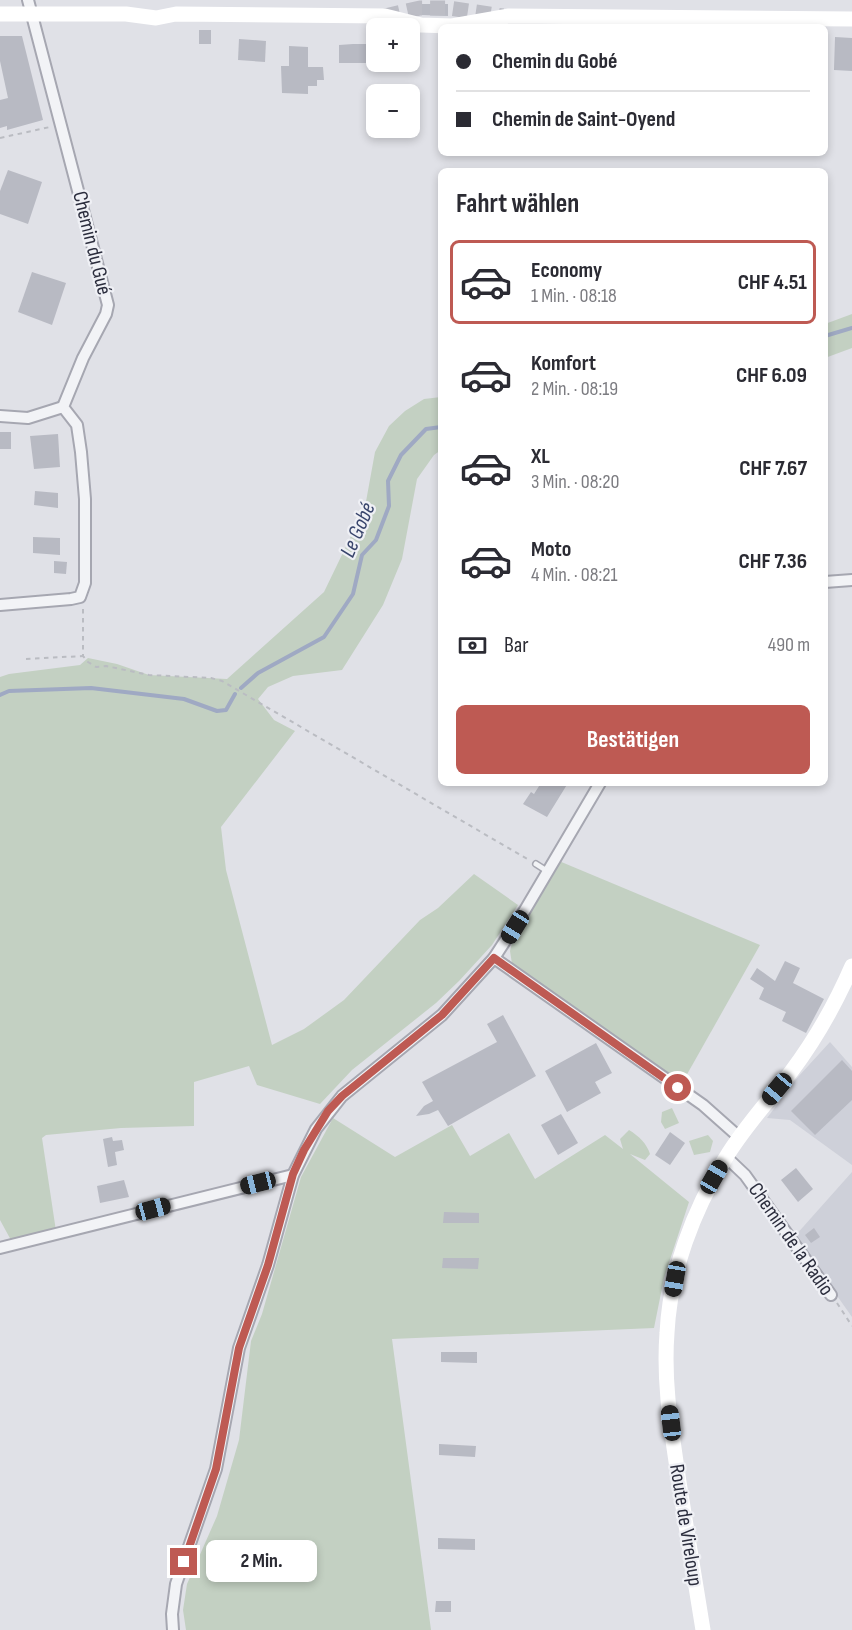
<!DOCTYPE html>
<html lang="de">
<meta charset="utf-8">
<style>
:root{--surface:#fff;--page:#f7f7f7;--text:#2b2b33;--muted:#7c7c81;--line:#e1e1e2;--accent:#be5a53}
body{margin:0;font-family:"Sofia Sans Condensed",sans-serif;background:var(--page);color:var(--text);height:100vh;display:flex;flex-direction:column;font-size:22px;white-space:nowrap}
*{box-sizing:border-box;margin:0}
p{font-size:20px;color:var(--muted)}
.icon{flex:none;width:33px;height:33px;fill:none;stroke:currentColor;stroke-width:2;stroke-linecap:round;stroke-linejoin:round}
.map{position:relative;flex:1;overflow:hidden}
.sheet{position:absolute;left:438px;top:168px;width:390px;height:618px;display:flex;flex-direction:column;background:var(--surface);border-radius:9px;box-shadow:0 3px 9px #0003}
.sheet>*{flex:none}
.banner{position:absolute;left:438px;top:24px;width:390px;height:132px;border-radius:9px;box-shadow:0 3px 9px #0003;display:grid;align-content:center;height:132px;padding:0 18px;background:var(--surface)}
.tools{position:absolute;left:366px;top:18px;display:grid;gap:12px}
.tools a{display:grid;place-items:center;width:54px;height:54px;border-radius:9px;background:var(--surface);box-shadow:0 3px 9px #0003;font-size:30px}
.end{position:absolute;width:27px;height:27px;margin:-14px;border:8px solid #be5a53;background:#fff;box-shadow:0 0 0 3px #fff}
.from{border-radius:50%}
.bubble{position:absolute;height:42px;border-radius:9px;background:var(--surface);box-shadow:0 3px 9px #0003;font-size:20px;font-weight:700;line-height:42px;text-align:center}
.car{position:absolute;width:18px;height:36px;margin:-18px -9px;border-radius:8px;box-shadow:0 0 4px 2px #0007;background:linear-gradient(#222 24%,#8ab4d8 0 40%,#222 0 76%,#8ab4d8 0 86%,#222 0)}
.banner b{display:flex;align-items:center;gap:21px;height:57px;font-size:22px}
.banner b+b{border-top:2px solid var(--line)}
.banner i{width:15px;height:15px;background:var(--text)}
ul{padding:0;list-style:none}
li{display:flex;align-items:center;gap:18px;height:84px;margin:0 12px 9px;padding:0 6px;border:3px solid transparent;border-radius:9px}
li div{flex:1}
li b{display:block;font-size:22px}
li em{font-style:normal;font-weight:700}
li.current{border-color:var(--accent)}
li>.icon{width:54px;height:54px;stroke-width:1.5}
h2{padding:0 18px;font-size:27px;line-height:72px}
.pay{display:flex;align-items:center;gap:15px;height:66px;padding:0 18px;font-size:22px}
.pay p{margin-inline-start:auto}
.button{display:flex;gap:12px;margin-top:auto;padding:12px 18px}
.button a{flex:1;height:69px;border-radius:9px;background:var(--accent);color:#fff;font-size:24px;font-weight:700;line-height:69px;text-align:center}
.map>svg:first-child{display:block}
.built{fill:#ced0d9}
.green{fill:#c3d0c2}
.lines{fill:none;stroke-linecap:round;stroke-linejoin:round}
.stream{stroke:#9fa9c3;stroke-width:4}
.building{fill:#b8bac3}
.secondary-tunnel{stroke:#bcbdc5;stroke-width:15;stroke-dasharray:15 8;stroke-linecap:butt}
.service-casing{stroke:#a6a7b1;stroke-width:8}
.minor-casing{stroke:#a6a7b1;stroke-width:14}
.path{stroke:#babcc2;stroke-width:2;stroke-dasharray:4.5 4.5;stroke-linecap:butt}
.service{stroke:#f2f3f6;stroke-width:5}
.minor{stroke:#f2f3f6;stroke-width:10}
.secondary{stroke:#fff;stroke-width:15}
.route{stroke:#be5a53;stroke-width:8}
.labels{text-anchor:middle;dominant-baseline:central;stroke-width:4.5;stroke-linejoin:round;paint-order:stroke}
.street-label{font-size:21px;fill:#2b2d3d;stroke:#eff0f5}
.water-label{font-size:22px;font-style:italic;fill:#39456c;stroke:#eff0f5}
</style>
<div class="map">
<svg width="852" height="1630" viewBox="0 0 852 1630">
<rect width="100%" height="100%" fill="#e0e1e7"/>
<g class="built">
<polygon points="830,1042 852,1067 852,1165 790,1120 767,1118 798,1077"/>
<polygon points="852,1172 852,1317 795,1236"/>
</g>
<g class="green">
<polygon points="852,314 852,348 825,358 825,324"/>
<polygon points="441,397 441,450 434,455 417,479 402,559 383,605 342,670 293,676 268,687 258,699 274,720 295,731 221,827 226,870 272,1045 304,1029 344,1000 420,920 438,908 474,874 518,905 492,945 459,981 436,1003 352,1070 320,1104 257,1085 249,1066 194,1082 194,1126 121,1128 46,1135 42,1138 56,1231 12,1242 0,1220 0,677 9,674 80,665 88,658 117,664 149,675 227,679 324,592 365,507 375,452 389,426 405,411 424,399"/>
<polygon points="559,861 760,945 681,1085 512,964 510,951 512,943"/>
<polygon points="672,1108 679,1123 665,1129 661,1122 662,1112"/>
<path d="M 333,1118 L 395,1157 L 452,1125 L 470,1156 L 509,1133 L 535,1179 L 605,1135 L 623,1149 L 620,1139 L 629,1130 C 639,1136 647,1144 650,1154 L 645,1160 L 630,1154 L 689,1202 L 664,1278 L 654,1328 L 392,1339 L 431,1630 L 186,1630 L 183,1610 L 187,1584 L 217,1516 L 239,1440 L 251,1341 L 262,1314 L 301,1177 Z"/>
<polygon points="708,1135 713,1141 710,1152 694,1155 689,1141"/>
</g>
<g class="lines">
<g class="stream">
<polyline points="825,336 852,328"/>
<polyline points="241,688 258,673 324,637 353,594 362,555 376,540 389,506 388,481 401,455 426,429 441,427"/>
<polyline points="0,695 9,691 91,688 184,699 217,711 226,710 235,694"/>
</g>
</g>
<g class="building">
<polygon points="422,4 448,4 448,16 422,15"/>
<rect x="199" y="30" width="12" height="14"/>
<polygon points="0,36 22,36 43,120 7,130 7,126 0,128 0,100 8,98 0,61"/>
<polygon points="835,37 852,38 852,71 834,70"/>
<polygon points="239,39 266,41 265,62 238,60"/>
<polygon points="353,44 376,44 376,63 339,63 339,45"/>
<polygon points="289,46 308,47 308,67 323,67 324,80 317,80 317,86 308,86 308,94 282,93 281,66 289,66"/>
<polygon points="8,170 42,182 28,224 0,214 0,191"/>
<polygon points="32,272 66,283 52,325 18,312"/>
<rect x="0" y="432" width="11" height="17"/>
<polygon points="58,434 60,467 34,469 30,436"/>
<polygon points="35,491 58,493 58,508 34,505"/>
<polygon points="33,537 60,538 60,555 33,553"/>
<polygon points="54,561 67,562 66,574 54,573"/>
<polygon points="541,783 568,783 547,817 523,804 531,792 534,794"/>
<polygon points="785,961 800,968 793,983 824,999 806,1033 782,1021 786,1012 759,999 764,988 750,979 757,968 775,981"/>
<polygon points="503,1015 536,1076 448,1126 438,1110 429,1114 416,1116 424,1106 433,1101 422,1082 497,1042 487,1024"/>
<polygon points="596,1043 612,1073 595,1082 601,1093 567,1112 545,1071"/>
<polygon points="842,1060 852,1071 852,1100 815,1135 791,1111"/>
<polygon points="561,1114 578,1143 558,1155 541,1125"/>
<polygon points="670,1132 685,1143 670,1165 655,1155"/>
<polygon points="112,1137 113,1141 122,1140 124,1150 115,1152 117,1165 108,1167 103,1139"/>
<polygon points="796,1168 813,1189 798,1202 781,1180"/>
<polygon points="124,1180 129,1197 100,1203 97,1186"/>
<polygon points="444,1212 479,1213 479,1223 443,1223"/>
<polygon points="814,1228 820,1237 811,1243 805,1235"/>
<polygon points="443,1258 479,1258 478,1269 442,1268"/>
<polygon points="441,1352 477,1352 477,1363 441,1362"/>
<polygon points="439,1444 476,1446 475,1457 439,1455"/>
<polygon points="438,1538 475,1539 475,1550 438,1549"/>
<polygon points="436,1601 451,1601 451,1612 435,1612"/>
</g>
<g class="lines">
<polyline class="secondary-tunnel" points="385,16 420,8 449,8 503,16"/>
<g class="service-casing">
<polyline id="service" points="536,864 547,871"/>
</g>
<g class="minor-casing">
<g id="minor">
<polyline points="0,416 28,418 63,407"/>
<polyline points="825,582 852,580"/>
<polyline points="0,605 71,599 80,597 85,583 85,499 81,452 77,425 63,407 83,358 106,314 108,305 28,0"/>
<polyline points="494,958 703,1105 739,1137"/>
<polyline points="726,1157 745,1175 831,1295"/>
<polyline points="0,1248 293,1175"/>
<polyline points="173,1630 172,1614 176,1584 216,1469 239,1348 268,1265 293,1175 316,1129 342,1096 442,1015 494,958 525,910 600,783"/>
</g>
</g>
<g class="path">
<polyline points="0,138 50,127"/>
<polyline points="83,609 83,656 88,662 96,667 106,666 149,675 211,678 222,681 529,860"/>
<polyline points="26,659 83,656"/>
<polyline points="837,1303 852,1326"/>
</g>
<use href="#service" class="service"/>
<use href="#minor" class="minor"/>
<g class="secondary">
<polyline points="0,14 126,14 156,18 176,14 385,16 421,25 452,26 509,16 852,19"/>
<path d="M 703,1630 C 695,1581 687,1531 679,1482 C 672,1433 663,1384 667,1333 C 670,1272 693,1211 725,1159 C 744,1127 769,1101 791,1072 C 815,1040 836,1003 852,966"/>
</g>
</g>
<g class="lines">
<polyline class="route" points="184,1562 216,1469 239,1348 268,1265 293,1174 304,1150 328,1111 342,1096 442,1015 494,958 678,1088"/>
</g>
<g class="labels">
<g class="street-label">
<text transform="translate(92 243) rotate(76)">Chemin du Gué</text>
<text transform="translate(791 1239) rotate(55)">Chemin de la Radio</text>
<text transform="translate(686 1525) rotate(81)">Route de Vireloup</text>
</g>
<g class="water-label">
<text transform="translate(358 530) rotate(-67)">Le Gobé</text>
</g>
</g>
</svg>
<div class="tools">
<a>+</a>
<a>−</a>
</div>
<i class="end from" style="left:678px;top:1088px"></i>
<i class="end" style="left:184px;top:1562px"></i>
<div class="bubble" style="left:206px;top:1540px;width:111px">2 Min.</div>
<i class="car" style="left:515px;top:927px;rotate:212deg"></i>
<i class="car" style="left:777px;top:1089px;rotate:220deg"></i>
<i class="car" style="left:714px;top:1177px;rotate:30deg"></i>
<i class="car" style="left:258px;top:1183px;rotate:256deg"></i>
<i class="car" style="left:153px;top:1209px;rotate:75deg"></i>
<i class="car" style="left:675px;top:1279px;rotate:190deg"></i>
<i class="car" style="left:671px;top:1423px;rotate:353deg"></i>
<div class="banner">
<b><i class="from"></i>Chemin du Gobé</b>
<b><i></i>Chemin de Saint-Oyend</b>
</div>
<section class="sheet">
<h2>Fahrt wählen</h2>
<ul>
<li class="current"><svg class="icon" aria-label="car" viewBox="0 0 24 24"><path d="M5 17H2v-5l4-1 3-4h7l3 4 3 1v5h-3M9 17h6M6 11h13"/><circle cx="7" cy="17" r="2"/><circle cx="17" cy="17" r="2"/></svg><div><b>Economy</b><p>1 Min. · 08:18</p></div><em>CHF 4.51</em></li>
<li><svg class="icon" aria-label="car" viewBox="0 0 24 24"><path d="M5 17H2v-5l4-1 3-4h7l3 4 3 1v5h-3M9 17h6M6 11h13"/><circle cx="7" cy="17" r="2"/><circle cx="17" cy="17" r="2"/></svg><div><b>Komfort</b><p>2 Min. · 08:19</p></div><em>CHF 6.09</em></li>
<li><svg class="icon" aria-label="car" viewBox="0 0 24 24"><path d="M5 17H2v-5l4-1 3-4h7l3 4 3 1v5h-3M9 17h6M6 11h13"/><circle cx="7" cy="17" r="2"/><circle cx="17" cy="17" r="2"/></svg><div><b>XL</b><p>3 Min. · 08:20</p></div><em>CHF 7.67</em></li>
<li><svg class="icon" aria-label="car" viewBox="0 0 24 24"><path d="M5 17H2v-5l4-1 3-4h7l3 4 3 1v5h-3M9 17h6M6 11h13"/><circle cx="7" cy="17" r="2"/><circle cx="17" cy="17" r="2"/></svg><div><b>Moto</b><p>4 Min. · 08:21</p></div><em>CHF 7.36</em></li>
</ul>
<div class="pay"><svg class="icon" aria-label="cash" viewBox="0 0 24 24"><path d="M3 7h18v10H3z"/><circle cx="12" cy="12" r="2"/></svg>Bar<p>490 m</p></div>
<div class="button"><a>Bestätigen</a></div>
</section>
</div>
